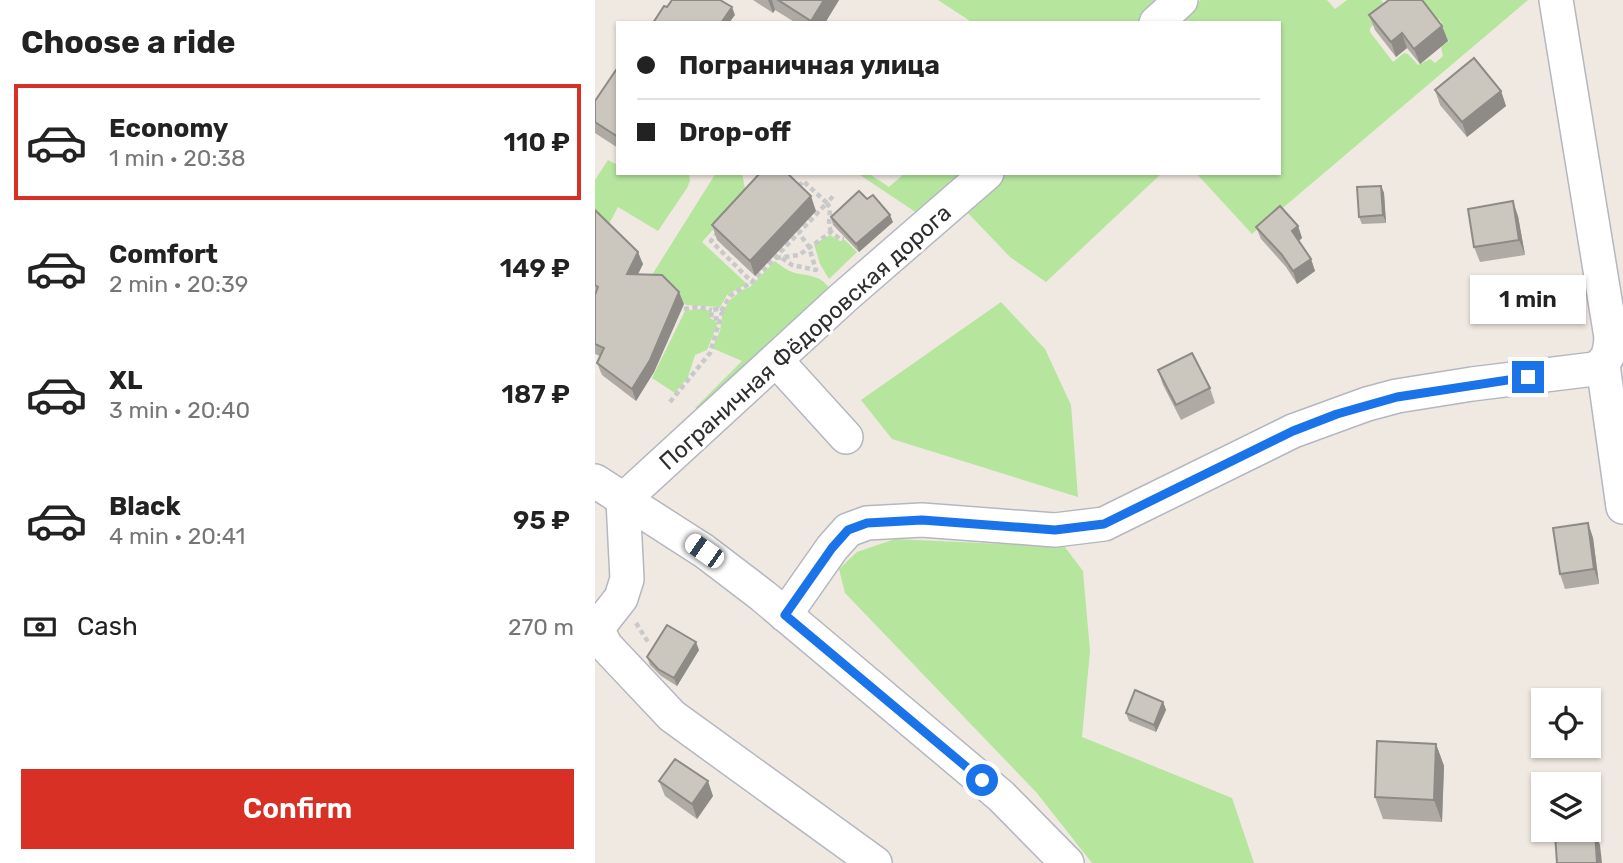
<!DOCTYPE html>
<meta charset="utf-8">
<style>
:root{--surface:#fff;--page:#f6f6f6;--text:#222;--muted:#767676;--line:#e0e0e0;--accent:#d93025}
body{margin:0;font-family:Rubik,sans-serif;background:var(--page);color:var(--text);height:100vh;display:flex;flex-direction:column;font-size:26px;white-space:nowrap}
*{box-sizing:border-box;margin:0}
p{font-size:23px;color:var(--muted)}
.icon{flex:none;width:38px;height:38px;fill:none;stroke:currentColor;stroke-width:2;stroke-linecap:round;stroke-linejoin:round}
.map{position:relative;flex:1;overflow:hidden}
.drawer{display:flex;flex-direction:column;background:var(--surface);width:595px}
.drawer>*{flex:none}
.guide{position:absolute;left:21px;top:21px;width:665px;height:154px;border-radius:0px;box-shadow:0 2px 5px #0004;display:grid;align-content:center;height:154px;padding:0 21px;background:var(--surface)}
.fabs{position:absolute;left:936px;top:688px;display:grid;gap:14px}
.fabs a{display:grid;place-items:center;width:70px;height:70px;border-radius:0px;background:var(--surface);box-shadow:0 2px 5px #0004;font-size:35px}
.end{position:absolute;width:32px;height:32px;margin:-16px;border:9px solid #1a73e8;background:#fff;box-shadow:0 0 0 4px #fff}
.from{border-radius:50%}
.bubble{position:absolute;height:49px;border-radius:0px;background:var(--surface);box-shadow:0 2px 5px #0004;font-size:23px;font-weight:600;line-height:49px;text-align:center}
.car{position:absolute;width:21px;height:42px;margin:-21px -10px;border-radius:9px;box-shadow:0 0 5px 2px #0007;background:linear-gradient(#fff 24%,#345 0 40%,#fff 0 76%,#345 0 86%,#fff 0)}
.guide b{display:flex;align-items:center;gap:24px;height:66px;font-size:26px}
.guide b+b{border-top:2px solid var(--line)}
.guide i{width:18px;height:18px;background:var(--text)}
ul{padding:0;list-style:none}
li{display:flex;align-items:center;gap:21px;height:116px;margin:0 14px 10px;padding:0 7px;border:4px solid transparent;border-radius:0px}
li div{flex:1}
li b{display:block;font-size:26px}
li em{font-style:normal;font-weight:600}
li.on{border-color:var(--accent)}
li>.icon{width:63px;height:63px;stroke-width:1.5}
h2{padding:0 21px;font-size:32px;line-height:84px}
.pay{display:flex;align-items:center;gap:18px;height:77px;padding:0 21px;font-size:26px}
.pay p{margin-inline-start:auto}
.button{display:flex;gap:14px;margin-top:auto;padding:14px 21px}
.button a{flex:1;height:80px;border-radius:0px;background:var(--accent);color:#fff;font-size:28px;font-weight:600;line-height:80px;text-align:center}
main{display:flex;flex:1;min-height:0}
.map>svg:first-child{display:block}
.green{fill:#b6e59e}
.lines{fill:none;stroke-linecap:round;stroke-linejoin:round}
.minor-casing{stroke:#b4b7c1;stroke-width:36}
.path{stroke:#c9c9c9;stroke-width:4.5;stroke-dasharray:5 3.5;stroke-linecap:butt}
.minor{stroke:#fff;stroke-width:33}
.wall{fill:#afaba4}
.shaded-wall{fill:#8e8b86}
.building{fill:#cbc7bf;stroke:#8e8b86;stroke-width:2}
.route{stroke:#1a73e8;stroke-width:9}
.labels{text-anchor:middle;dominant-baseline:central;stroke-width:6;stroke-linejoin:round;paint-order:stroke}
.street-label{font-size:23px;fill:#2e2e2e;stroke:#fff}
</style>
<main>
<section class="drawer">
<h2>Choose a ride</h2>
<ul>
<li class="on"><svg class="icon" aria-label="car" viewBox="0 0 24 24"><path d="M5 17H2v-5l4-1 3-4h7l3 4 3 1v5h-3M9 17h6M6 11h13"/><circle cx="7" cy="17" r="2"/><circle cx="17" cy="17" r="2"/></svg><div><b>Economy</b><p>1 min · 20:38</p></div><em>110 ₽</em></li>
<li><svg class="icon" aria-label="car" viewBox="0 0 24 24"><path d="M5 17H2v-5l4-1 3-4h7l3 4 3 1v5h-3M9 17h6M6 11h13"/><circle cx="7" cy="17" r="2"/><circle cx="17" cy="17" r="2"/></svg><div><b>Comfort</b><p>2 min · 20:39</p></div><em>149 ₽</em></li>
<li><svg class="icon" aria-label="car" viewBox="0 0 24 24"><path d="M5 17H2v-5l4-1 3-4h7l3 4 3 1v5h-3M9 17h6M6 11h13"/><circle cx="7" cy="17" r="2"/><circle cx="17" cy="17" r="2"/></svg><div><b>XL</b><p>3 min · 20:40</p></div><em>187 ₽</em></li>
<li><svg class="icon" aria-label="car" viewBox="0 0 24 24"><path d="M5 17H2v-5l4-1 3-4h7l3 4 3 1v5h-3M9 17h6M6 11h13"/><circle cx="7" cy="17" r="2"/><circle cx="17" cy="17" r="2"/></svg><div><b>Black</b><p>4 min · 20:41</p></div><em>95 ₽</em></li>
</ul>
<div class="pay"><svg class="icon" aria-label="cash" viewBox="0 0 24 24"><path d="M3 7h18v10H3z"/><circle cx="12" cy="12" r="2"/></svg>Cash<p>270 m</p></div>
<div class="button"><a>Confirm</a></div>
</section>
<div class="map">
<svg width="1028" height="863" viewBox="0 0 1028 863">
<rect width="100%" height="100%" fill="#efe9e1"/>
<g class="green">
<polygon points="343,0 567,0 541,23 378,23"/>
<polygon points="606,0 732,0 740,9 752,0 786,0 794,9 775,28 775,32 798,62 809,53 813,54 823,65 835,59 840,63 848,56 846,47 854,41 843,27 847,23 844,19 841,21 824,0 933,0 657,234 601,173 684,173 684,23 576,23"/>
<polygon points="13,160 23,165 23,173 94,173 95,181 92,188 63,231 23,207 6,239 0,236 0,180"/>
<polygon points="121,173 147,173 150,189 149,195 107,242 152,284 132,295 125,307 91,305 71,286 50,286"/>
<polygon points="262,173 273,173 294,187 310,173 375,173 322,213"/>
<polygon points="412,173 567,173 451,282 415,257 371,211"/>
<polygon points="235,235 245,241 250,240 262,252 234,279 225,264 219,244"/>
<path d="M 180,261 C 200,278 203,271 222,278 C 229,280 234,288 239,293 L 110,411 L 100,408 L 147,361 L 117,348 L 125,331 L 128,311 L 135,300 L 147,290 L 155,287 Z"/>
<polygon points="406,302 450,349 476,405 483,497 297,439 266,400"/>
<polygon points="101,309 116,310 115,318 123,323 112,350 100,355 93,377 80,393 57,378 90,311"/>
<polygon points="300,539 470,547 488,571 495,651 487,737 637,798 659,863 497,863 441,792 250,593 244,569 262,552"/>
</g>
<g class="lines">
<g class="minor-casing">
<g id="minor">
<polyline points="561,23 586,0"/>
<polyline points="181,360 251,437"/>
<polyline points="1008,365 1028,507"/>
<polyline points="0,481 109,551 168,596 406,796 472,863"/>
<polyline points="28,500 248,298 392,173"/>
<path d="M 190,615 L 237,548 L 253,530 L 272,523 L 327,520 L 460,530 L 509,524 L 698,431 L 772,404 L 802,396 L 877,384 L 999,369 C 1013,362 1015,353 1016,337 L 961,0"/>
<polyline points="2,629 11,646 77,716 280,863"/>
<polyline points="0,631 26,598 32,579 28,500"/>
</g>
</g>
<g class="path">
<polyline points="123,232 116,241 157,282 232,203 208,181 205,185 200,185"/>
<polyline points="236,232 234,225 235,208 232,203 240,194"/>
<polyline points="181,258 204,255 236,232 245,239 249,239"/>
<polyline points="187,258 197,265 221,270 214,247 204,233"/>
<polyline points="89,309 102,307 117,310"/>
<polyline points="126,311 135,296 157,282"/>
<polyline points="75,402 115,353 127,313 123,309 117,310 116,318 125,319"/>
<polyline points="41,623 53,642"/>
</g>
<use href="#minor" class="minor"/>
</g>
<g class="wall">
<polygon points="158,0 244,0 230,23 201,23 180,10 178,13"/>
<polygon points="774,15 847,26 853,41 825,64 812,48 801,57 780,30"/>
<polygon points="23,71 23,148 0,133 0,101"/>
<polygon points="840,90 906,91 911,106 872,137 845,105"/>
<polygon points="786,186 789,193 791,223 767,224 764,217"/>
<polygon points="0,210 48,264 43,274 89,304 59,372 41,401 7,375 2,363 5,356 0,354"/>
<polygon points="221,211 160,276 122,240 117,225"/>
<polygon points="923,216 930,255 885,262 879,247"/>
<polygon points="236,217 298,222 264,252 238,225"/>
<polygon points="703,226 707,238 704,241 716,259 720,271 702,284 691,267 666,239 661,227"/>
<polygon points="563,370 615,388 620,403 586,420 568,385"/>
<polygon points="993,523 998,538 1004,584 970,589 965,574"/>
<polygon points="104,650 82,686 66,676 55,665 52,657"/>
<polygon points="568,702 571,710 561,732 534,721 531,713"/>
<polygon points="841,744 849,766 847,822 788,819 780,797"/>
<polygon points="64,781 118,796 102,819 70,796"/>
</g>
<g class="shaded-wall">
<polygon points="173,0 177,0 180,10 178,13"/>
<polygon points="229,0 244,0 230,23 217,23 216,21"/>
<polygon points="137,7 140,15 134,23 126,23"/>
<polygon points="847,26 853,41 825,64 819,49"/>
<polygon points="807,33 812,48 801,57 796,42"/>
<polygon points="906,91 911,106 872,137 867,122"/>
<polygon points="786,186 789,193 791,223 788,215"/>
<polygon points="216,196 221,211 160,276 155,261"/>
<polygon points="918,201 923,216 930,255 924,240"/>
<polygon points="295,215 298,222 264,252 261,244"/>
<polygon points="703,226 707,238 701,243 697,231"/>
<polygon points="43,252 48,264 37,286 32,274"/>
<polygon points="716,259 720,271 702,284 698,271"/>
<polygon points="84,292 89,304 59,372 41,401 37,389"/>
<polygon points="993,523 998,538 1004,584 999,569"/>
<polygon points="101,642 104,650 82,686 79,678"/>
<polygon points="568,702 571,710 561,732 559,725"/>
<polygon points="841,744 849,766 847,822 839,800"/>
<polygon points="113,781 118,796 102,819 97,804"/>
<polygon points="1000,830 1005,845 1007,863 1002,863"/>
</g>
<g class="building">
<polygon points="77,0 125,0 137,7 126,23 58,23 69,6 72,7"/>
<polygon points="183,0 229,0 216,21"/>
<polygon points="794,0 827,0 847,26 819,49 807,33 796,42 774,15"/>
<polygon points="879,58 906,91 867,122 840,90"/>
<polygon points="21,70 23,71 23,137 0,122 0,101"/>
<polygon points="165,173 192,173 216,196 155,261 117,225"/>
<polygon points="786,186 788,215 764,217 762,187"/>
<polygon points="264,191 272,199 278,195 295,215 261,244 236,217"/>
<polygon points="918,201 924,240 879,247 873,209"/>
<polygon points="685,206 703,226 697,231 716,259 698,271 687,255 661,227"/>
<polygon points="0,210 43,252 32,274 67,275 84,292 55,360 37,389 2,363 9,348 0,344 0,295 3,287 0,285"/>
<polygon points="597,353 615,388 581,405 563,370"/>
<polygon points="993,523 999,569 965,574 958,528"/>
<polygon points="72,625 101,642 79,678 63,669 52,657"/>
<polygon points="540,690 568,702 559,725 531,713"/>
<polygon points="782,741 841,744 839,800 780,797"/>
<polygon points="80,759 113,781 97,804 64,781"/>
<polygon points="1000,830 1002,863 962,863 960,834"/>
</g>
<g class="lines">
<polyline class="route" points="387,780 190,615 237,548 253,530 272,523 327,520 460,530 509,524 698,431 742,414 802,397 933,377"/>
</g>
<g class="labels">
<g class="street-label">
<text transform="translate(210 337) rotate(-42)">Пограничная Фёдоровская дорога</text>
</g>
</g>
</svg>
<div class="fabs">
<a><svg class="icon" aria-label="locate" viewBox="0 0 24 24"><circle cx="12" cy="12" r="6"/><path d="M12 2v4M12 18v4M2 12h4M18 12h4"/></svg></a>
<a><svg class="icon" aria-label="layers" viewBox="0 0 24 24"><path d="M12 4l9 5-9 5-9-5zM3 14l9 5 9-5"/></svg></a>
</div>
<i class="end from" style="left:387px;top:780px"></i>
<i class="end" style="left:933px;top:377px"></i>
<div class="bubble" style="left:875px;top:275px;width:116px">1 min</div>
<i class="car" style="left:109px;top:551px;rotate:305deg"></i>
<div class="guide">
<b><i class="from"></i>Пограничная улица</b>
<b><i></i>Drop-off</b>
</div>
</div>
</main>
